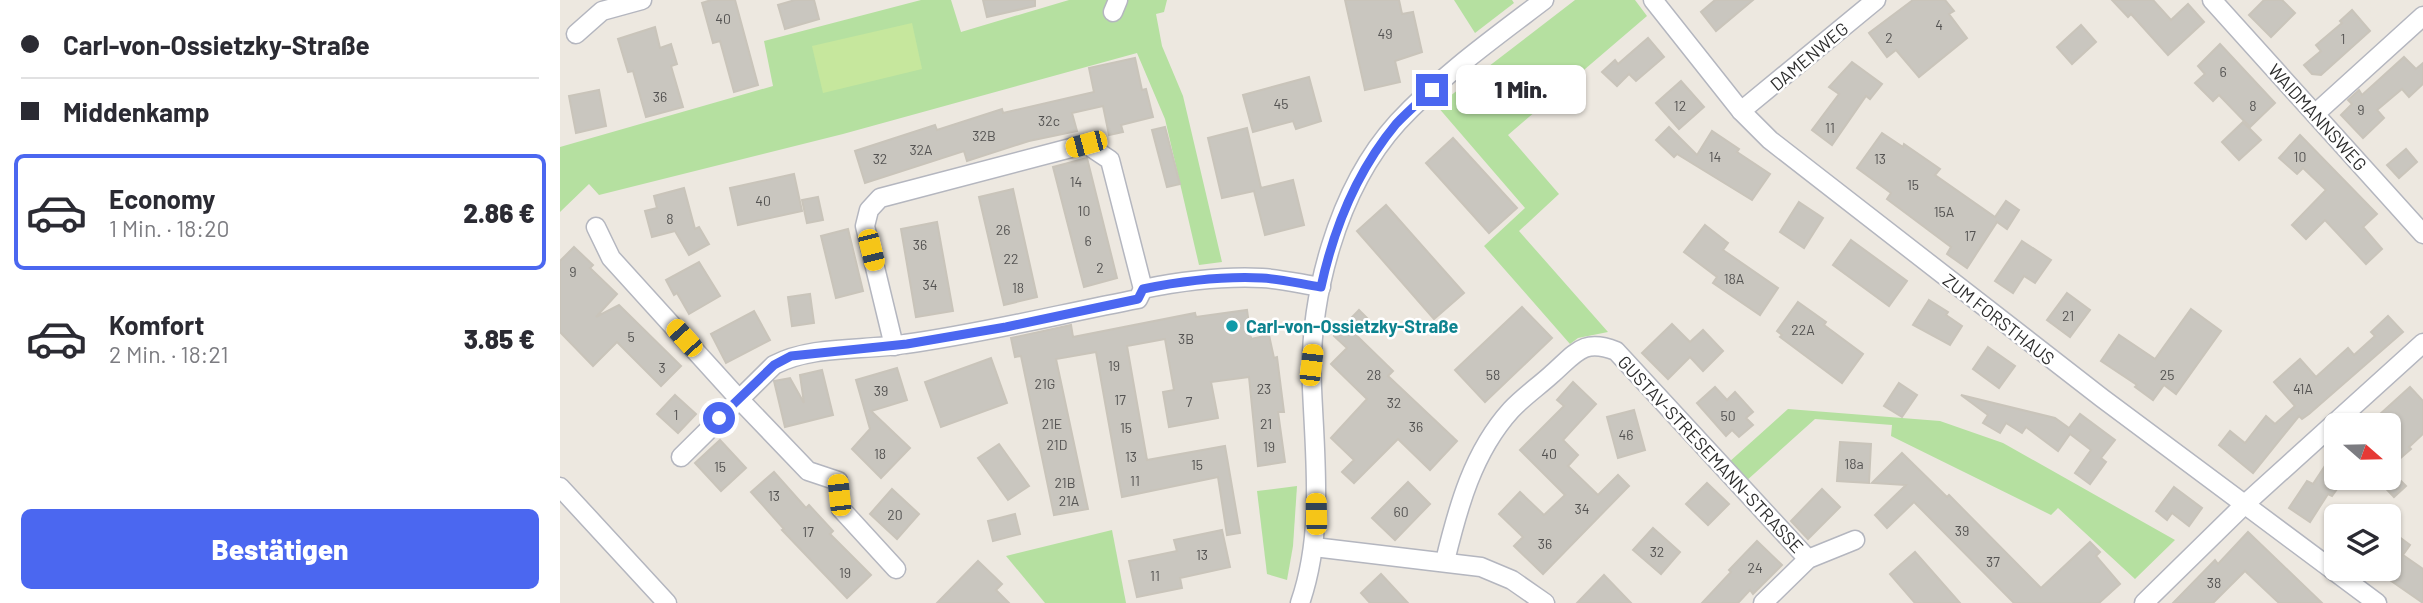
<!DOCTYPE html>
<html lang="de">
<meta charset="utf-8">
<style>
:root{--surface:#fff;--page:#f7f7f7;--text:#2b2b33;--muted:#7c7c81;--line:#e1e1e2;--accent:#4b67f0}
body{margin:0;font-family:Barlow,sans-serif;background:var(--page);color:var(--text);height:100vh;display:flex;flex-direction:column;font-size:26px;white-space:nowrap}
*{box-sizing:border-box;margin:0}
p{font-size:23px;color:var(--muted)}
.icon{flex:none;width:38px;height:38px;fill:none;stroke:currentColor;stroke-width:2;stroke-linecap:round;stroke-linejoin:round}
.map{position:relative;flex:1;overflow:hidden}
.details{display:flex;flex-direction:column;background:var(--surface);width:560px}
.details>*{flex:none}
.banner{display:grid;align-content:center;height:154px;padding:0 21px;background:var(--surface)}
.needle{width:46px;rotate:110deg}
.controls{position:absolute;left:1764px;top:413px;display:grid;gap:14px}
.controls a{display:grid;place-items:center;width:77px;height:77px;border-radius:10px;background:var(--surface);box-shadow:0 2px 5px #0004;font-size:35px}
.end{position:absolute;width:32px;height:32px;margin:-16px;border:9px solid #4b67f0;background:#fff;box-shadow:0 0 0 4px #fff}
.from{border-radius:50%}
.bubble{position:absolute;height:49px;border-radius:10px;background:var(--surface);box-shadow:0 2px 5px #0004;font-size:23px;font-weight:800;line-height:49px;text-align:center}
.car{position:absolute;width:21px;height:42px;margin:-21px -10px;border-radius:9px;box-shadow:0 0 5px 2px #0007;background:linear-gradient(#f5c518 24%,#345 0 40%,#f5c518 0 76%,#345 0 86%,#f5c518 0)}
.banner b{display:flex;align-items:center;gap:24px;height:66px;font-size:26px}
.banner b+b{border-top:2px solid var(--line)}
.banner i{width:18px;height:18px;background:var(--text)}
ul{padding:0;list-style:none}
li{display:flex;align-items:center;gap:21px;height:116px;margin:0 14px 10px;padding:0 7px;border:4px solid transparent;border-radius:10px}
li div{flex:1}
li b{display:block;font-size:26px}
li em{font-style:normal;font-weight:800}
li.on{border-color:var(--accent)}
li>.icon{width:63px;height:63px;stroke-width:1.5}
.cta{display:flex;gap:14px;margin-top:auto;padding:14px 21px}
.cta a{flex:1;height:80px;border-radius:10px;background:var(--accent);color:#fff;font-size:28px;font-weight:800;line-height:80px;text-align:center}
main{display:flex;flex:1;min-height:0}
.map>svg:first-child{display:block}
.green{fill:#b5e0a0}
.pitch{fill:#c6e79d}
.building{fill:#c9c6bf;stroke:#c9c4ba;stroke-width:2}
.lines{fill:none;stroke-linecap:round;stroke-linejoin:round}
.minor-casing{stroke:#b4b6bf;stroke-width:21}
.minor{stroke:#fff;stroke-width:18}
.route{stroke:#4b67f0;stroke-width:9}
.culture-dot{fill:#0f9aa8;stroke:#fff;stroke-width:2.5}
.labels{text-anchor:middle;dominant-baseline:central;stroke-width:5;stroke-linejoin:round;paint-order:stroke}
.number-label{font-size:14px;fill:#545352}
.street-label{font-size:18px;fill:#2d2d2d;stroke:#fff}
.culture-label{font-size:18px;font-weight:bold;fill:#0d838f;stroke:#fff;text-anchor:start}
</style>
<main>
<section class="details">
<div class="banner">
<b><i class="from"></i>Carl-von-Ossietzky-Straße</b>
<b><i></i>Middenkamp</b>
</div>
<ul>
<li class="on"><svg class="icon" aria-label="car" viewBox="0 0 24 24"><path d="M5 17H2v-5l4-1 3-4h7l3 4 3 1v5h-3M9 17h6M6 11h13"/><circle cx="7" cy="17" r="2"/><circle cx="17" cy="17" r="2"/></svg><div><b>Economy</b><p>1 Min. · 18:20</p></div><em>2.86 €</em></li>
<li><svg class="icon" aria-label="car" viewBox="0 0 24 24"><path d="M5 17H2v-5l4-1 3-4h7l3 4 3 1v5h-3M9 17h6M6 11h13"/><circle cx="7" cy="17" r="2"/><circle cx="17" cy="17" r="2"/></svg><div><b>Komfort</b><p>2 Min. · 18:21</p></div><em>3.85 €</em></li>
</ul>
<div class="cta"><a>Bestätigen</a></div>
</section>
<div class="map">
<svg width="1863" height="603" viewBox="0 0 1863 603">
<rect width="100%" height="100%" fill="#ede8e0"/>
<g class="green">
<polygon points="361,0 391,0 401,32 509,0 607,0 604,12 596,14 602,46 623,96 662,262 639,265 605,119 577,53 283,134 39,195 29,184 0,212 0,147 213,86 204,41"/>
<polygon points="894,0 952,0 954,3 915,33"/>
<polygon points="1015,0 1075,0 1087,16 948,135 999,194 959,231 1048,332 1018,338 1010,344 924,246 965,208 877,106"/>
<polygon points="1228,409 1380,421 1443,443 1615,540 1575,579 1498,508 1491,515 1331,436 1332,425 1255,419 1185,482 1168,463"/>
<polygon points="737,486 733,546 727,580 707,574 697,491"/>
<polygon points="552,530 566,603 485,603 446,556"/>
</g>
<polygon class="pitch" points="352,23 362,69 263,93 252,46"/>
<g class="building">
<polygon points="151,0 175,0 198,85 174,92 160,41 153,43 142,3"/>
<polygon points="235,0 254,0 259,19 225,29 218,5"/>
<polygon points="423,0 475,0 475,6 427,17"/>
<polygon points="785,0 839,0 842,14 853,12 862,52 835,61 840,82 805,90"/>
<polygon points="1155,0 1193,0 1156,31 1141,12"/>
<polygon points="1353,0 1385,0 1394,11 1389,14 1407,38 1359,77 1336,50 1327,57 1309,33"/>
<polygon points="1552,0 1593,0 1611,20 1628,4 1644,22 1608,55 1571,14 1568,17"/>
<polygon points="1704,0 1722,0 1735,13 1711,37 1689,15"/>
<polygon points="1792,10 1810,31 1761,75 1752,74 1744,65 1761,51 1756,45 1782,23 1780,21"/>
<polygon points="1521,25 1536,42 1512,64 1497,47"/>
<polygon points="95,27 100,48 111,44 117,64 111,66 123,107 86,117 73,71 68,72 58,39"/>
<polygon points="1088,38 1104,57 1076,81 1069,74 1057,86 1042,72 1055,60 1058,64"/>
<polygon points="1660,44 1715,103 1690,127 1659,95 1653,101 1635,83 1645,74 1638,66"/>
<polygon points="1844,57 1856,69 1863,63 1863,84 1849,97 1842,89 1817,110 1824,118 1803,138 1781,115 1792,104 1788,100 1799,90 1802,95"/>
<polygon points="575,58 582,90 586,89 593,117 561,125 563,132 549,135 543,106 512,113 517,131 469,141 407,161 404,151 305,183 295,151 375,125 377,130 442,109 443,113 534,92 529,68"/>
<polygon points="1292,62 1322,84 1310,99 1306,96 1272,145 1252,130 1279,94 1269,87"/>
<polygon points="749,77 761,121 736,129 733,121 693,132 683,95"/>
<polygon points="1121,81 1144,107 1119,129 1096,103"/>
<polygon points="39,90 46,126 16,133 9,96"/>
<polygon points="1683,122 1701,140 1679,160 1662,142"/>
<polygon points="605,127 620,184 607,187 592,130"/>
<polygon points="1109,127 1137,155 1152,131 1179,149 1177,152 1210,174 1192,200 1117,154 1114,157 1096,140"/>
<polygon points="687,128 701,188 733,180 744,225 705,235 694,191 662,198 648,138"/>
<polygon points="1322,133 1343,147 1344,144 1380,169 1375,175 1435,217 1446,201 1459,210 1447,229 1437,222 1407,268 1387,254 1391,247 1327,199 1331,193 1297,168"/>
<polygon points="1740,135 1817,214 1803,227 1822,249 1806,264 1765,220 1746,239 1732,225 1766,190 1743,168 1737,174 1719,158"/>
<polygon points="893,138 957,208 929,233 866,163"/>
<polygon points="1846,149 1857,162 1839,178 1827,165"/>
<polygon points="527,158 557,278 524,287 493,167"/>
<polygon points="234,174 242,211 178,225 170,188"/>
<polygon points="124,188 135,229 139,227 149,244 129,255 115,231 92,237 85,211 97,208 94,196"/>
<polygon points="453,189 477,297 444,305 419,197"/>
<polygon points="258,197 263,220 247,223 242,200"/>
<polygon points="1239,202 1263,218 1244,248 1220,232"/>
<polygon points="826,205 904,293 874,319 797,231"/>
<polygon points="377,222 393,311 356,317 341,229"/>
<polygon points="1145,225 1168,243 1163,250 1218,288 1200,315 1153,283 1157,277 1124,252"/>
<polygon points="288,229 303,291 276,298 261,236"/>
<polygon points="1291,240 1347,281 1329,306 1273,265"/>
<polygon points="1462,241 1491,260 1475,283 1464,276 1453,293 1435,281"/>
<polygon points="14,247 33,265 30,268 57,294 36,317 59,305 121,366 101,386 57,342 33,366 0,332 0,261"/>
<polygon points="139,262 160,296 129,314 117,293 114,295 106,280"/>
<polygon points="1507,293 1530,310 1510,337 1487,320"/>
<polygon points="250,294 254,323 232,326 228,297"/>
<polygon points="1369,300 1388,312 1386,315 1402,326 1390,345 1353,325"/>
<polygon points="1238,302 1266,322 1264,325 1303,354 1282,383 1220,337 1222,335 1217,331"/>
<polygon points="962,307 992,338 925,402 895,370"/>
<polygon points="1631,309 1661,331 1616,394 1604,385 1593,400 1575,387 1577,385 1541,361 1559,335 1595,359"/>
<polygon points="687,310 691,339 709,335 714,358 717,357 724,412 718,412 725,462 698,466 689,377 651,382 658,418 609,427 603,392 614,390 605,339 567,346 587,460 665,446 680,533 667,535 658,477 562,497 536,352 496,359 528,509 494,515 461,356 455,357 451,338 511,325 513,337 635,313 636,317"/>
<polygon points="799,310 810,321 796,335 833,371 828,376 897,441 870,470 838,439 794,483 782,472 794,460 771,438 807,399 771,364 787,348 774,336"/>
<polygon points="194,311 210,340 166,363 151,334"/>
<polygon points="1828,316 1843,332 1749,414 1742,419 1739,416 1693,473 1659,445 1670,431 1685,443 1706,416 1715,424 1735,406 1714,382 1740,359 1756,377 1788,348 1794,355 1815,336 1811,332"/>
<polygon points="1112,324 1130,342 1143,330 1163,351 1143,371 1130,357 1108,379 1082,353"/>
<polygon points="1428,347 1455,366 1439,388 1413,369"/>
<polygon points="431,358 447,403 381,427 365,382"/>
<polygon points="337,368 347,400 311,411 350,448 321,478 292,449 310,429 296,380"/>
<polygon points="262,370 273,415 225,427 214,381 230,378 244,403 240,375"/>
<polygon points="1013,382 1036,404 1003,440 1018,455 1008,466 1038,495 1058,475 1069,486 983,574 954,546 963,537 939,514 960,492 984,515 1005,495 960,450 1004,406 997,400"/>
<polygon points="1339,383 1357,395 1342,417 1324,406"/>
<polygon points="1155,387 1167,400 1175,392 1193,412 1186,418 1193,425 1179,437 1172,430 1166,436 1137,403"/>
<polygon points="1850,387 1863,401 1863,434 1849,447 1851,449 1829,468 1829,425 1808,425"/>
<polygon points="115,395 136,414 118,433 97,414"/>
<polygon points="1401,395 1495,418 1509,428 1520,414 1555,440 1541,458 1546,462 1530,484 1515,473 1531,450 1510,434 1498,451 1466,427 1462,433 1446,423 1440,433 1423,423 1428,415"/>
<polygon points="1074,410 1085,450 1058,458 1047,417"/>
<polygon points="160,440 186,468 161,491 135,463"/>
<polygon points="1280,442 1311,444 1309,483 1277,481"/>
<polygon points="439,444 469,486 448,500 418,458"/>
<polygon points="1776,449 1776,478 1785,478 1772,496 1768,494 1750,522 1729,508 1747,481 1753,484"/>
<polygon points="1342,453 1387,497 1389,495 1481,588 1530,542 1540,552 1536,556 1560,584 1539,603 1454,603 1354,502 1327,528 1315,515 1346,485 1312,483"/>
<polygon points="214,472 246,508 249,505 273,531 270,534 311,575 287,598 222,530 224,529 191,492"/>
<polygon points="1816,478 1838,478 1846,486 1834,497"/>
<polygon points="848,482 870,504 835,540 812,518"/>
<polygon points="1147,483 1169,504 1148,525 1126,504"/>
<polygon points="1614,487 1642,508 1629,526 1612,513 1607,520 1596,511"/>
<polygon points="332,489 359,514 337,539 310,514"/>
<polygon points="1262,489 1280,507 1248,539 1231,521"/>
<polygon points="455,514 460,534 433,541 428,521"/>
<polygon points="1093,528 1120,552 1101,574 1073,550"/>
<polygon points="662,530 670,567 620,578 622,588 577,597 569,561 617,551 614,540"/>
<polygon points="1688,532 1762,603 1719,603 1685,571 1653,603 1613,603 1655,560 1658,564"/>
<polygon points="1838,536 1850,545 1843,555 1863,569 1863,603 1814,569 1829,569 1829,546"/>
<polygon points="1197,541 1222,565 1193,594 1190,590 1178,603 1142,603 1171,572 1169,570"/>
<polygon points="1355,552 1400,603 1355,603 1330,574"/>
<polygon points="418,561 442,584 436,590 449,603 377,603"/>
<polygon points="821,574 848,603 810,603 801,593"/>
<polygon points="1044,575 1071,603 1017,603"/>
</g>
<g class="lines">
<g class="minor-casing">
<g id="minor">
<polyline points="1093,0 1181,111 1210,140 1542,398 1817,603"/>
<polyline points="1652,0 1863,234"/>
<polyline points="553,12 558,0"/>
<polyline points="16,34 42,11 82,0"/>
<polyline points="1181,111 1316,0"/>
<polyline points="1756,113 1863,16"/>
<polyline points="36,227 51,258 178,398 248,471 278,481 281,509 336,569"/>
<polyline points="334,346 305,226 309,210 320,198 526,144 550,160 583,289"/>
<path d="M 121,457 L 214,365 C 252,345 303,351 345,344 C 424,333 500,314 578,299 L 583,289 C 622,281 661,276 702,278 C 721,279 741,284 761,287"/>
<polyline points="0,487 107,603"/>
<polyline points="754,547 921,567 952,580 985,603"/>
<path d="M 885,561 C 898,507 913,452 951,410 C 963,397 979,386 992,374 C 1016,353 1023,338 1056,351 L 1248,559"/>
<path d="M 740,603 C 764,534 755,460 752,388 C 748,299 777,189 838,122 C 881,76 934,38 984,0"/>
<polyline points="1203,603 1248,559 1295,540"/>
<polyline points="1584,603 1684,505 1863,343"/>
</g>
</g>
<use href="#minor" class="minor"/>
</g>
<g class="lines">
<path class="route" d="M 159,418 L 214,365 L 231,356 L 347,344 L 446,327 L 578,299 L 583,289 C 622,281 661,276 702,278 C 721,279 741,284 761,287 C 774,227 797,171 836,124 C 847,112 860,101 872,90"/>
</g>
<circle class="culture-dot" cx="672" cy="326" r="7"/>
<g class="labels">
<g class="number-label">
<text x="163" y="18">40</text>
<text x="1379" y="24">4</text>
<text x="825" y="33">49</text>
<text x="1329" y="37">2</text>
<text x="1783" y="38">1</text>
<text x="1663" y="71">6</text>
<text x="100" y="96">36</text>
<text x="721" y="103">45</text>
<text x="1120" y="105">12</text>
<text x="1693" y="105">8</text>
<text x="1801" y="109">9</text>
<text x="489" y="120">32c</text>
<text x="1270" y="127">11</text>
<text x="424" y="135">32B</text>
<text x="361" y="149">32A</text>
<text x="1155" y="156">14</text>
<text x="1740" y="156">10</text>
<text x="320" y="158">32</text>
<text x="1320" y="158">13</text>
<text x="516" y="181">14</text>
<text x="1353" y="184">15</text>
<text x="203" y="200">40</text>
<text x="524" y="210">10</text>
<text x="1384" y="211">15A</text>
<text x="110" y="218">8</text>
<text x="443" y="229">26</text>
<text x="1410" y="235">17</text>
<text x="528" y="240">6</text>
<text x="360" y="244">36</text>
<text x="451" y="258">22</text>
<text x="540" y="267">2</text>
<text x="13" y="271">9</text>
<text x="1174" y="278">18A</text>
<text x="370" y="284">34</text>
<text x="458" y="287">18</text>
<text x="1508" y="315">21</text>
<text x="1243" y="329">22A</text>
<text x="71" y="336">5</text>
<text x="626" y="338">3B</text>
<text x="554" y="365">19</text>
<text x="102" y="367">3</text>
<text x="814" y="374">28</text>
<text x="933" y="374">58</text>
<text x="1607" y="374">25</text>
<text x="485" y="383">21G</text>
<text x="704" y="388">23</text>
<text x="1743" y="388">41A</text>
<text x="321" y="390">39</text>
<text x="560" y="399">17</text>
<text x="629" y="401">7</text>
<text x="834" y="402">32</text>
<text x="116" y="414">1</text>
<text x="1168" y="415">50</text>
<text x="492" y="423">21E</text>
<text x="706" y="423">21</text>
<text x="856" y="426">36</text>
<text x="566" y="427">15</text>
<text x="1066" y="434">46</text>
<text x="497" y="444">21D</text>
<text x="709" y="446">19</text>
<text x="320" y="453">18</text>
<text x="989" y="453">40</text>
<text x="571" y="456">13</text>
<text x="1294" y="463">18a</text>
<text x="637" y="464">15</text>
<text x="160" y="466">15</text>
<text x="575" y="480">11</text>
<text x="505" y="482">21B</text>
<text x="214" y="495">13</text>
<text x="509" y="500">21A</text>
<text x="1022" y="508">34</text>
<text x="841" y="511">60</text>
<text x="335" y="514">20</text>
<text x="1402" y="530">39</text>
<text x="248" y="531">17</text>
<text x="985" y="543">36</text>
<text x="1097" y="551">32</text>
<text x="642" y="554">13</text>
<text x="1433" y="561">37</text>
<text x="1195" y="567">24</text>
<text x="285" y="572">19</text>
<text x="595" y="575">11</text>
<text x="1654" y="582">38</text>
</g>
<g class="street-label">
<text transform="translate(1249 56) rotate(-40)">DAMENWEG</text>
<text transform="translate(1758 117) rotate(48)">WAIDMANNSWEG</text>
<text transform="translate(1439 319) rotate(38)">ZUM FORSTHAUS</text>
<text transform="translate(1151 454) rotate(47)">GUSTAV-STRESEMANN-STRASSE</text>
</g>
<g class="culture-label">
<text x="686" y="326">Carl-von-Ossietzky-Straße</text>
</g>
</g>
</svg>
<div class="controls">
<a><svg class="needle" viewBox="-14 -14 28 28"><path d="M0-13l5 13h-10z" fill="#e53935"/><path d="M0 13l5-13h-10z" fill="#7c7c81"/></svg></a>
<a><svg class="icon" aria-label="layers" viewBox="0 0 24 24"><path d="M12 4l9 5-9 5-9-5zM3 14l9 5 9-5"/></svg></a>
</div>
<i class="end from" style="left:159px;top:418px"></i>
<i class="end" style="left:872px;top:90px"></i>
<div class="bubble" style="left:896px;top:65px;width:130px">1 Min.</div>
<i class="car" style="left:526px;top:144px;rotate:255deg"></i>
<i class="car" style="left:311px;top:250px;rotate:166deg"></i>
<i class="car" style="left:124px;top:338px;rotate:318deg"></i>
<i class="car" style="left:751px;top:365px;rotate:7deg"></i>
<i class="car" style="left:279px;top:495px;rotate:354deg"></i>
<i class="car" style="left:756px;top:514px;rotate:359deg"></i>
</div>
</main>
